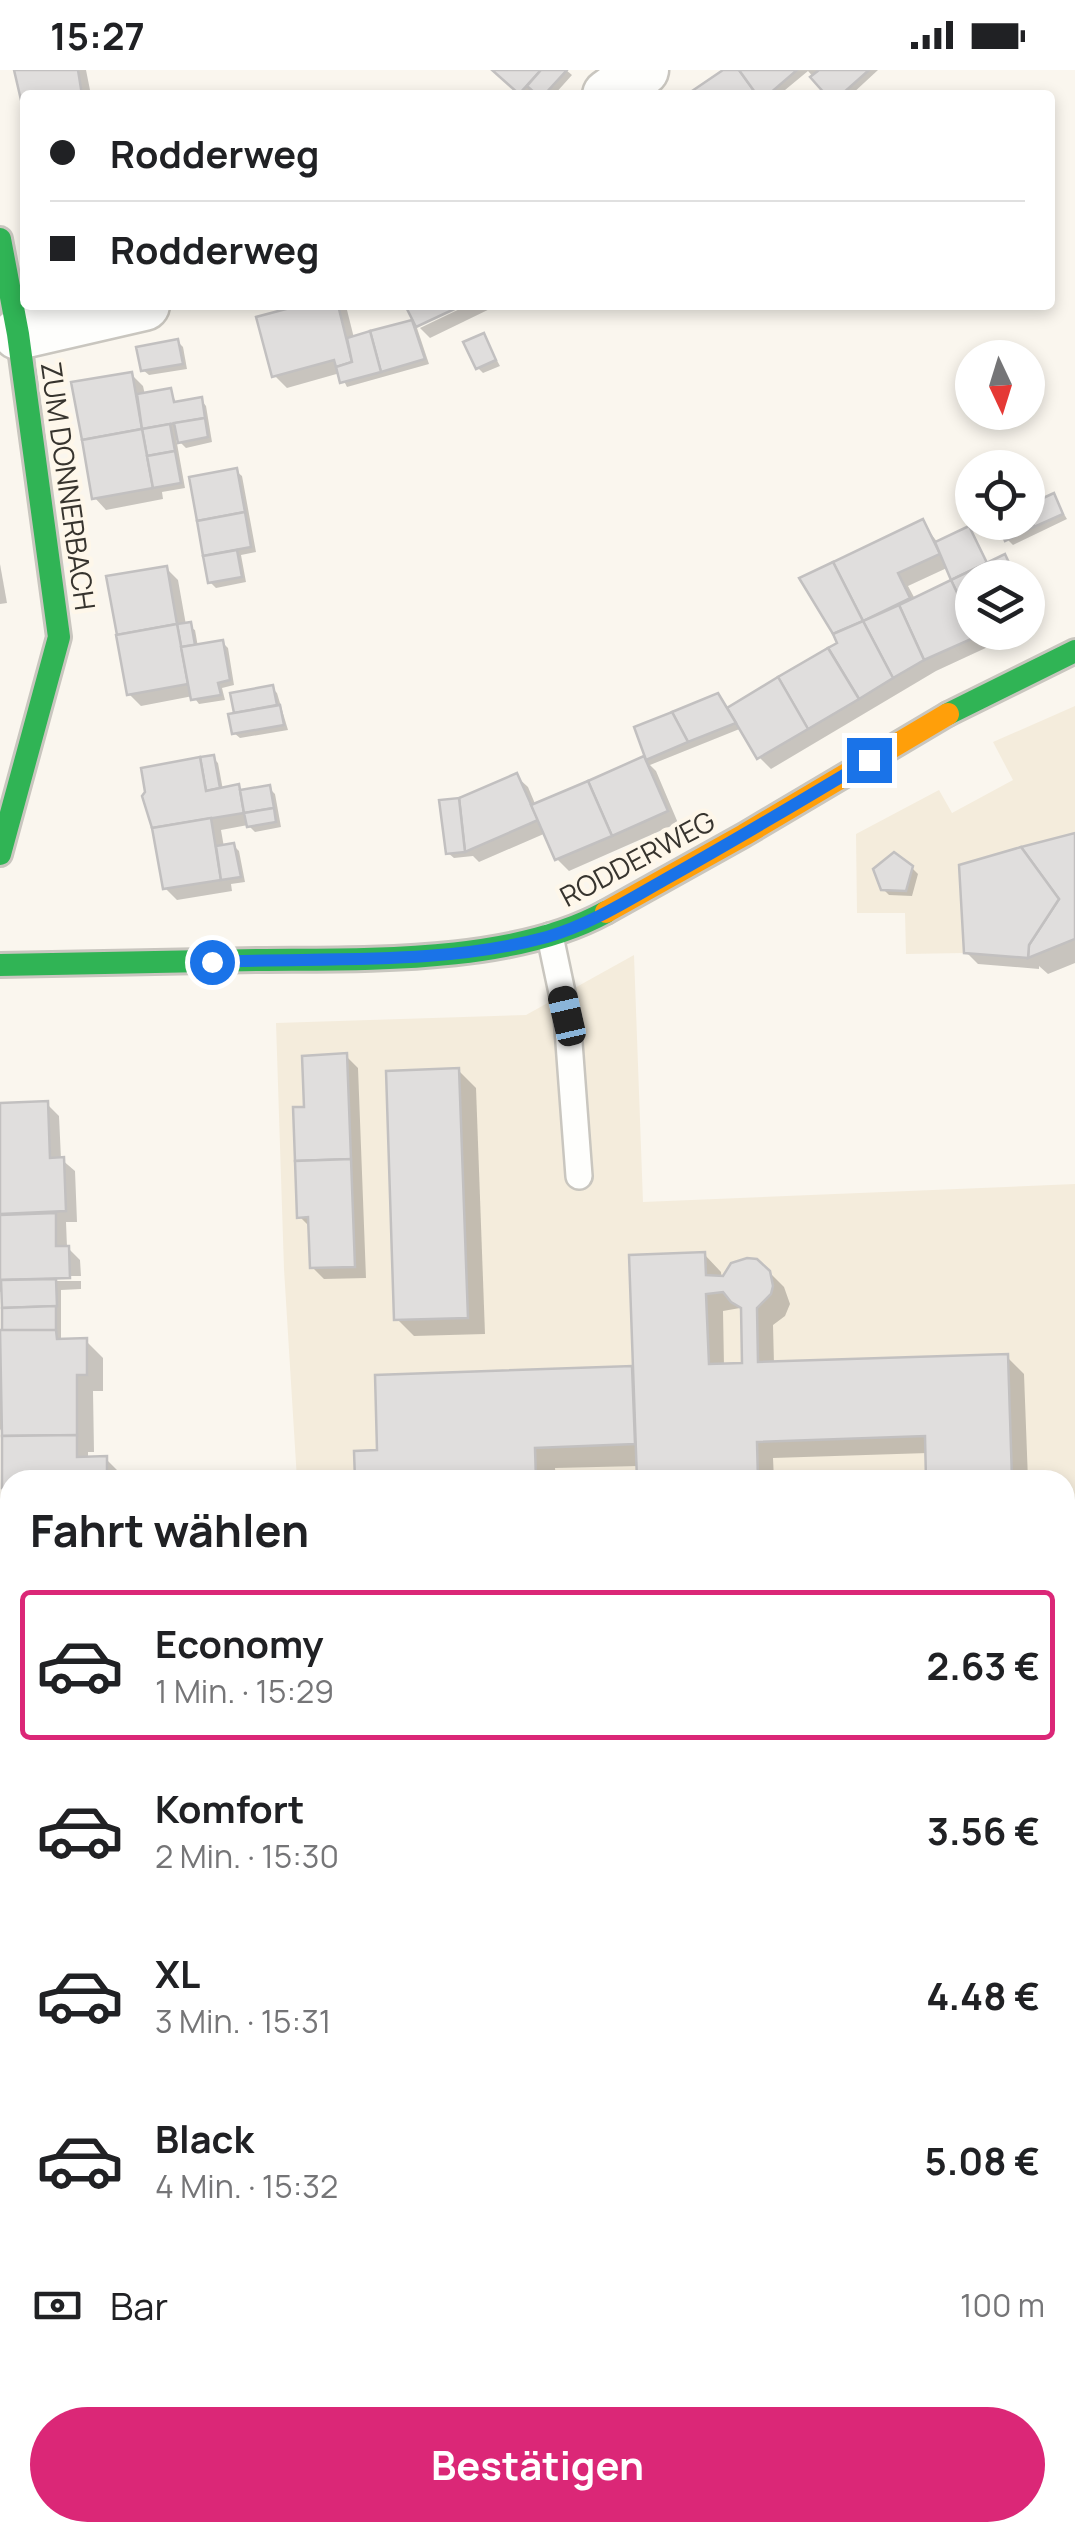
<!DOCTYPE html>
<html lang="de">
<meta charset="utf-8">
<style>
:root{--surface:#fff;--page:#f6f6f6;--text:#202124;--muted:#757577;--line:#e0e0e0;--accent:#db2777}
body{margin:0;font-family:Manrope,sans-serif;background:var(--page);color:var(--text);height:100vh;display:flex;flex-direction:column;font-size:38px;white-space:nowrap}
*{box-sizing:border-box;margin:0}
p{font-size:32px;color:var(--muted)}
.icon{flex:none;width:55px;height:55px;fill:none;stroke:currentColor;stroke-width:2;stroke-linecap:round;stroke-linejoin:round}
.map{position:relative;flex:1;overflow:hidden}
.drawer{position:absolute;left:0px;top:1400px;width:1075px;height:1072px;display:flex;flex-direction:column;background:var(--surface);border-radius:30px 30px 0 0;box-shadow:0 5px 15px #0003}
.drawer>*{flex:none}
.top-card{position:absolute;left:20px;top:20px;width:1035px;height:220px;border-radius:10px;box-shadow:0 5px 15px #0003;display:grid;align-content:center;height:220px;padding:0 30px;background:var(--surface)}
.needle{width:65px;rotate:176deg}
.fabs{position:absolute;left:955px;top:270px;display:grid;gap:20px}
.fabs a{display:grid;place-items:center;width:90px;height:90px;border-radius:50%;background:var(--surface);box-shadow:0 5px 15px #0003;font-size:50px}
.end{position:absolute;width:45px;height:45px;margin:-22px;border:12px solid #1a73e8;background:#fff;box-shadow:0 0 0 5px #fff}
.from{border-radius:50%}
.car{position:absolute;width:30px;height:60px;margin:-30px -15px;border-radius:12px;box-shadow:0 0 8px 2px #0007;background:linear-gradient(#222 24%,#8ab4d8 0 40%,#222 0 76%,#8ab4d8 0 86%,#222 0)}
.top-card b{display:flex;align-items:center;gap:35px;height:95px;font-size:38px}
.top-card b+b{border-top:2px solid var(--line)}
.top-card i{width:25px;height:25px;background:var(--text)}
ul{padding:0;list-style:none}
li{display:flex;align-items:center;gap:30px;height:150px;margin:0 20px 15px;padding:0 10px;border:5px solid transparent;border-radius:10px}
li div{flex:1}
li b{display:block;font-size:38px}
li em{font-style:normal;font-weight:700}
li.active{border-color:var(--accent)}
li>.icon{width:90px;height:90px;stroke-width:1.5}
h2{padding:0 30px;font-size:45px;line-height:120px}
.pay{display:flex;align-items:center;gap:25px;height:110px;padding:0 30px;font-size:38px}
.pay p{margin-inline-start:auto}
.action{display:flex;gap:20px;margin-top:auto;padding:20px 30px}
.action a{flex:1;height:115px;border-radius:60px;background:var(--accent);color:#fff;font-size:40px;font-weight:700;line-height:115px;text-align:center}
.status{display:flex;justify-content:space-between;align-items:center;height:70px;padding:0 50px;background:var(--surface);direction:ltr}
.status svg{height:28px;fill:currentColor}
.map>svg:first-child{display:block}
.built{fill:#f4ecdc}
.shadow{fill:#0003;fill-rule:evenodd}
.building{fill:#e0dedd;stroke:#c2c0c0;stroke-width:2.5;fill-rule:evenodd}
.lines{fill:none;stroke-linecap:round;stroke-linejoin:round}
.lane-casing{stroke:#c9c6bf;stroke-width:30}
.street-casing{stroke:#c9c6bf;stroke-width:55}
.fast-casing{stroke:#c9c6bf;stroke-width:28}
.slow-casing{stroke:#c9c6bf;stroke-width:28}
.lane{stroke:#fefefc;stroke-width:25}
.street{stroke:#fefefc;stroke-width:50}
.fast{stroke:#30b455;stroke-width:22}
.slow{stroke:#ff9f0a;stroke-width:22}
.route{stroke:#1a73e8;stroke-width:12}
.labels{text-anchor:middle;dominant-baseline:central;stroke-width:9;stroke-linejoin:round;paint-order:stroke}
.street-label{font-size:28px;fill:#37342e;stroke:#fef7ea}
</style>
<div class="status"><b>15:27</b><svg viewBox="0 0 49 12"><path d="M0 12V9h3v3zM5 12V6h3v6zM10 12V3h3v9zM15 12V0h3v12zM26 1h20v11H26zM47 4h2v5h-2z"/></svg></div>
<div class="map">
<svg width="1075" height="2472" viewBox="0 0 1075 2472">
<rect width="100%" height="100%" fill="#faf6ee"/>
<g class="built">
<polygon points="1075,636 1075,869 1028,888 964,883 906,884 905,843 857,843 856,764 939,720 952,743 1013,710 993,672"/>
<polygon points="634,885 643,1132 1075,1114 1075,2105 1065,2106 1065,1410 297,1410 284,1199 276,953 526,945"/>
</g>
<g class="shadow">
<polygon points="19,0 86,0 91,25 25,25 25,33"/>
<polygon points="495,0 566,0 572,5 554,25 540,25 534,19 523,25"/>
<polygon points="728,0 878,0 851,25 829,25 808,1 779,25 698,25"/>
<polygon points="310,235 341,235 347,240 354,268 411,253 417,258 429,294 347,317 340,303 287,318 275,306"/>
<polygon points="468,235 498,235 430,268 420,258"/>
<polygon points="484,266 500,296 483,303 478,298"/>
<polygon points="177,271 183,277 187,299 149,305 143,300"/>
<polygon points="131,304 143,316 145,325 170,321 177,334 201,330 206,336 212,372 186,378 176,368 185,418 162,422 163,429 106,440 95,428"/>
<polygon points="236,401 242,406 256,482 241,485 246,512 216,518 210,512 192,409"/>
<polygon points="1053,426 1067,449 1013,475 1007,469 1028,452 1028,438"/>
<path d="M 922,452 L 938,473 L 969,459 L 989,495 L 1005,487 L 1017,499 L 1020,508 L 972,508 L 972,562 L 1020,562 L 936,601 L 771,699 L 759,687 L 742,658 L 650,695 L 656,701 L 678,753 L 569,801 L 557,789 L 546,763 L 479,792 L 473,786 L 454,788 L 448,783 L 460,731 L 516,706 L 528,717 L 536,736 L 647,688 L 840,574 ZM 949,497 L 955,511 L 915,529 L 908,516 Z"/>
<polygon points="0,494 7,533 0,534"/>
<polygon points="166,498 178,510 186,555 195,560 198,577 222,572 228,578 234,615 222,618 225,630 199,634 193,626 141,636 129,624"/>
<polygon points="1028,523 1041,553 1028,559"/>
<polygon points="272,618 277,623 288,660 240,668 234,663 237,645 233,625"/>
<polygon points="213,688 218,693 223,720 239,717 244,722 269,718 275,724 281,757 255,762 248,755 221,760 224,777 234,776 239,781 245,812 231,814 232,821 177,830 165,818"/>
<polygon points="1075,766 1075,893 1048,904 1039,896 1039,899 978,894 966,882"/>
<polygon points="912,798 918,804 912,826 889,825 883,819"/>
<polygon points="346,986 358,998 366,1208 324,1209 312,1197 311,1158 300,1147"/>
<polygon points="458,1000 476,1018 485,1264 414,1266 397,1249"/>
<polygon points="47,1034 59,1046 61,1089 75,1101 77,1152 66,1152 67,1177 80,1190 81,1206 50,1206 55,1211 81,1211 81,1219 61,1220 61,1268 64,1271 86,1271 103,1288 103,1321 93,1321 94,1382 88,1382 88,1389 106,1389 118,1401 118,1410 10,1410 10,1422 5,1417 4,1364 0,1359 0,1263 4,1263 4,1221 0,1222 0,1036"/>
<path d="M 704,1184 L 721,1202 L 722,1214 L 766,1199 L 784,1217 L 790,1234 L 785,1246 L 773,1255 L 774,1294 L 1007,1287 L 1024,1304 L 1028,1410 L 929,1410 L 928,1383 L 773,1388 L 774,1410 L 639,1410 L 639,1396 L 555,1398 L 556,1410 L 357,1410 L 380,1383 L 631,1298 L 635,1302 ZM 740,1238 L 743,1242 L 745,1295 L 724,1296 L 723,1241 Z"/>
<polygon points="1065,1463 1075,1466 1075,1507 1065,1504"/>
<polygon points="0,2220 3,2222 5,2282 0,2282"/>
<rect x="257" y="2462" width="71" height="10"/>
<polygon points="487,2462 558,2462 559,2472 487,2472"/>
<polygon points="739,2462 795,2462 795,2472 740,2472"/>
</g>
<g class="building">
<polygon points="14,0 78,0 82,25 25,25 24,43"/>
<polygon points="492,0 541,0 519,24"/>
<polygon points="541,0 567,0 544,25 537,25 527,16"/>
<polygon points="723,0 739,0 757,25 695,25 692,21"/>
<polygon points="739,0 797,0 768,25 757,25"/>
<polygon points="819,0 869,0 841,25 826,25 810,7"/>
<polygon points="301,235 338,235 352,292 336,297 334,290 272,307 256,247"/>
<polygon points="405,235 463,235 416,257"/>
<polygon points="412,250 425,289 381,302 370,261"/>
<polygon points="370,261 381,302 340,313 336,297 352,292 347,268"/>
<polygon points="484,263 496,290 476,299 463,272"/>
<polygon points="178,269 183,294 141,301 136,277"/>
<polygon points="132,302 142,359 82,370 71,312"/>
<polygon points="171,318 174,332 202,327 205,348 142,359 137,324"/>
<polygon points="205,348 208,367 178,373 174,353"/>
<polygon points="170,354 175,381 147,386 142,359"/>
<polygon points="142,359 153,418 92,429 82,370"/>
<polygon points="175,381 181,413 153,418 147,386"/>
<polygon points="237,398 245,442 197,451 189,407"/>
<polygon points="1054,423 1063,444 1034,457 1028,435"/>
<polygon points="245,442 251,477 203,486 197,451"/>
<polygon points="1028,442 1034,457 1005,471 997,452 1028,452"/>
<polygon points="923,449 940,484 898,503 910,528 863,551 833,492"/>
<polygon points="969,456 987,493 951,510 935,472"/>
<polygon points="237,480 242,507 208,513 203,486"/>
<polygon points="1005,484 1016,508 972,508 972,554 951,510"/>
<polygon points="833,492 863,551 833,564 799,508"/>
<polygon points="167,496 177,554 117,565 106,506"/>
<polygon points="951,510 972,554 972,562 978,566 924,590 899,535"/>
<polygon points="899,535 924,590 893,608 863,551"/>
<polygon points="863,551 893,608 859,629 828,578 837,573 833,564"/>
<polygon points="191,552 195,575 181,577 177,554"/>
<polygon points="177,554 188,614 127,625 116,565"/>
<polygon points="223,570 230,610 218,613 221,625 191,630 181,577"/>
<polygon points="828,578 859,629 808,659 778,607"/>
<polygon points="778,607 808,659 757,689 727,638"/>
<polygon points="273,615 277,635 234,643 230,623"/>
<polygon points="718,623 736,653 688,672 672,642"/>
<polygon points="280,635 284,655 232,664 228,644"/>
<polygon points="672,642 688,672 646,690 634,657"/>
<polygon points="214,685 220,718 206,721 200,687"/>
<polygon points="644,686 668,741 612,766 588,711"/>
<polygon points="200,687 206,721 239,714 244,743 152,758 142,726 145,722 141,698"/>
<polygon points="517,703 538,750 465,782 459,728"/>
<polygon points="588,711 612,766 555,790 531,735"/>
<polygon points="270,715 274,738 244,743 240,720"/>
<polygon points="459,728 465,782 446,784 439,730"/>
<polygon points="274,738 276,752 247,757 244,743"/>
<polygon points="211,748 221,810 163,819 152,758"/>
<polygon points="1075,763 1075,869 1028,888 1029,875 1059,829 1021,777"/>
<polygon points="234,773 241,807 221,810 216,776"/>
<polygon points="1021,777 1059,829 1029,875 1028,888 964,883 959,795"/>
<polygon points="894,782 913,796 906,821 881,820 873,799"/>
<polygon points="347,983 351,1089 295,1091 293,1037 304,1037 302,986"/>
<polygon points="459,998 468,1248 394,1250 386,1001"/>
<polygon points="48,1031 50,1088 64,1087 66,1141 0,1144 0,1033"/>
<polygon points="351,1089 355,1197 310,1198 308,1147 297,1148 295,1091"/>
<polygon points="56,1143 56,1176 69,1176 70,1208 0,1210 0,1145"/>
<path d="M 705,1182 L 706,1205 L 723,1206 L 731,1193 L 747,1188 L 757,1189 L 770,1201 L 773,1216 L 771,1224 L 757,1238 L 758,1292 L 1008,1284 L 1012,1410 L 926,1410 L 925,1366 L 757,1372 L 758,1410 L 637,1410 L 629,1185 ZM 723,1222 L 731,1232 L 741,1238 L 742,1293 L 709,1294 L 706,1224 Z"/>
<polygon points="56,1209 57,1236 2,1238 1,1210"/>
<polygon points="56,1236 56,1260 2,1261 2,1238"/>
<polygon points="0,1260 56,1260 57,1269 87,1268 87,1305 77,1305 77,1365 2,1366"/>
<polygon points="632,1296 635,1374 535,1378 536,1410 355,1410 354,1381 377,1380 375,1305"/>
<polygon points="77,1365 77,1387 107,1386 107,1410 10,1410 10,1418 2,1418 2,1366"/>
<polygon points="1065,1460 1075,1463 1075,1487 1065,1491"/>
<polygon points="254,2462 317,2462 318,2472 254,2472"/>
<rect x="485" y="2462" width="63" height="10"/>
<polygon points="736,2462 784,2462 785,2471 736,2472"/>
</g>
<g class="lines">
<g class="lane-casing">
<g id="lane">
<polyline points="550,866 567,946 579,1106"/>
<polyline points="1065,2026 1075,2026"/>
<polyline points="0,2328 10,2328"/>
</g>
</g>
<g class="street-casing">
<g id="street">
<polyline points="608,25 643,0"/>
<polyline points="18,264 144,235"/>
<polyline points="0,2017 10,2053"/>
<polyline points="1065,2354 1075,2353"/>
<polyline points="678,2462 678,2472"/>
<polyline points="36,2472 45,2462"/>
</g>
</g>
<g class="fast-casing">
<g id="fast">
<polyline points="0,169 18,264 59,567 0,784"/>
<polyline points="948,644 1075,581"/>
<path d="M 0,895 C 87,893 173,892 260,890 C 365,889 512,894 606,842"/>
</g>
</g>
<g class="slow-casing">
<polyline id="slow" points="606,842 744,765 948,644"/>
</g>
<use href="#lane" class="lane"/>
<use href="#street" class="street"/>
<use href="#fast" class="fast"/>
<use href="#slow" class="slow"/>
</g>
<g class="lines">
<path class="route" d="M 212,892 C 323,887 440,896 547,867 C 589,855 627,831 664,810 C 733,771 801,731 869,690"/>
</g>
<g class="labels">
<g class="street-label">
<text transform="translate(69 416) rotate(82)">ZUM DONNERBACH</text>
<text transform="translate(637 788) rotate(-28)">RODDERWEG</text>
</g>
</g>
</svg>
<div class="fabs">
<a><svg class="needle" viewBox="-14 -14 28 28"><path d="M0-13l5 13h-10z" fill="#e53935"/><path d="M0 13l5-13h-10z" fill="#757577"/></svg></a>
<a><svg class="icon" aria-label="locate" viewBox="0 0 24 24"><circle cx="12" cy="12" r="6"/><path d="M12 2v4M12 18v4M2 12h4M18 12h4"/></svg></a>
<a><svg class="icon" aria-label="layers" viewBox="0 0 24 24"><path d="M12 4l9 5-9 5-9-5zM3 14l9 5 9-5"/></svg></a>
</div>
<i class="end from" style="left:212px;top:892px"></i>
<i class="end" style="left:869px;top:690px"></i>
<i class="car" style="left:567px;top:946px;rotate:347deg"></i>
<div class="top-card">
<b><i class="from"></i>Rodderweg</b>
<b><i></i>Rodderweg</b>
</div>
<section class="drawer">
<h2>Fahrt wählen</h2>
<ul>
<li class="active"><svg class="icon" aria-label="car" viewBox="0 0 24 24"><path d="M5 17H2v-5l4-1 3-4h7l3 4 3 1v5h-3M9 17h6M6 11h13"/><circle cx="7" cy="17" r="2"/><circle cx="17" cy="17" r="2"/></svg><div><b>Economy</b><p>1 Min. · 15:29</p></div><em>2.63 €</em></li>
<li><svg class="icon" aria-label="car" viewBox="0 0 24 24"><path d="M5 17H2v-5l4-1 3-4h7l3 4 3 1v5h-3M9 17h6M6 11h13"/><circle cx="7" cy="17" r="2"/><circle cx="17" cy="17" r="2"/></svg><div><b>Komfort</b><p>2 Min. · 15:30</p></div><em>3.56 €</em></li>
<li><svg class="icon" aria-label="car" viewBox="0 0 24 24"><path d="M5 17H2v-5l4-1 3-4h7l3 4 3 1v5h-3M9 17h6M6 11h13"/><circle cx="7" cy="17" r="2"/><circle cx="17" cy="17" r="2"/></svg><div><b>XL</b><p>3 Min. · 15:31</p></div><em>4.48 €</em></li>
<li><svg class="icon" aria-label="car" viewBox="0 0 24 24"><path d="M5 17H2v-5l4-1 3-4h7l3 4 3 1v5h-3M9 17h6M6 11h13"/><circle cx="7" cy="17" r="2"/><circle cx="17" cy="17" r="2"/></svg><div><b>Black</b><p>4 Min. · 15:32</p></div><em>5.08 €</em></li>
</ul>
<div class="pay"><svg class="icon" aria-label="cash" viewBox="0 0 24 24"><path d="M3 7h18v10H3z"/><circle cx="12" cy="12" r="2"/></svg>Bar<p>100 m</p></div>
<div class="action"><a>Bestätigen</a></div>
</section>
</div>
